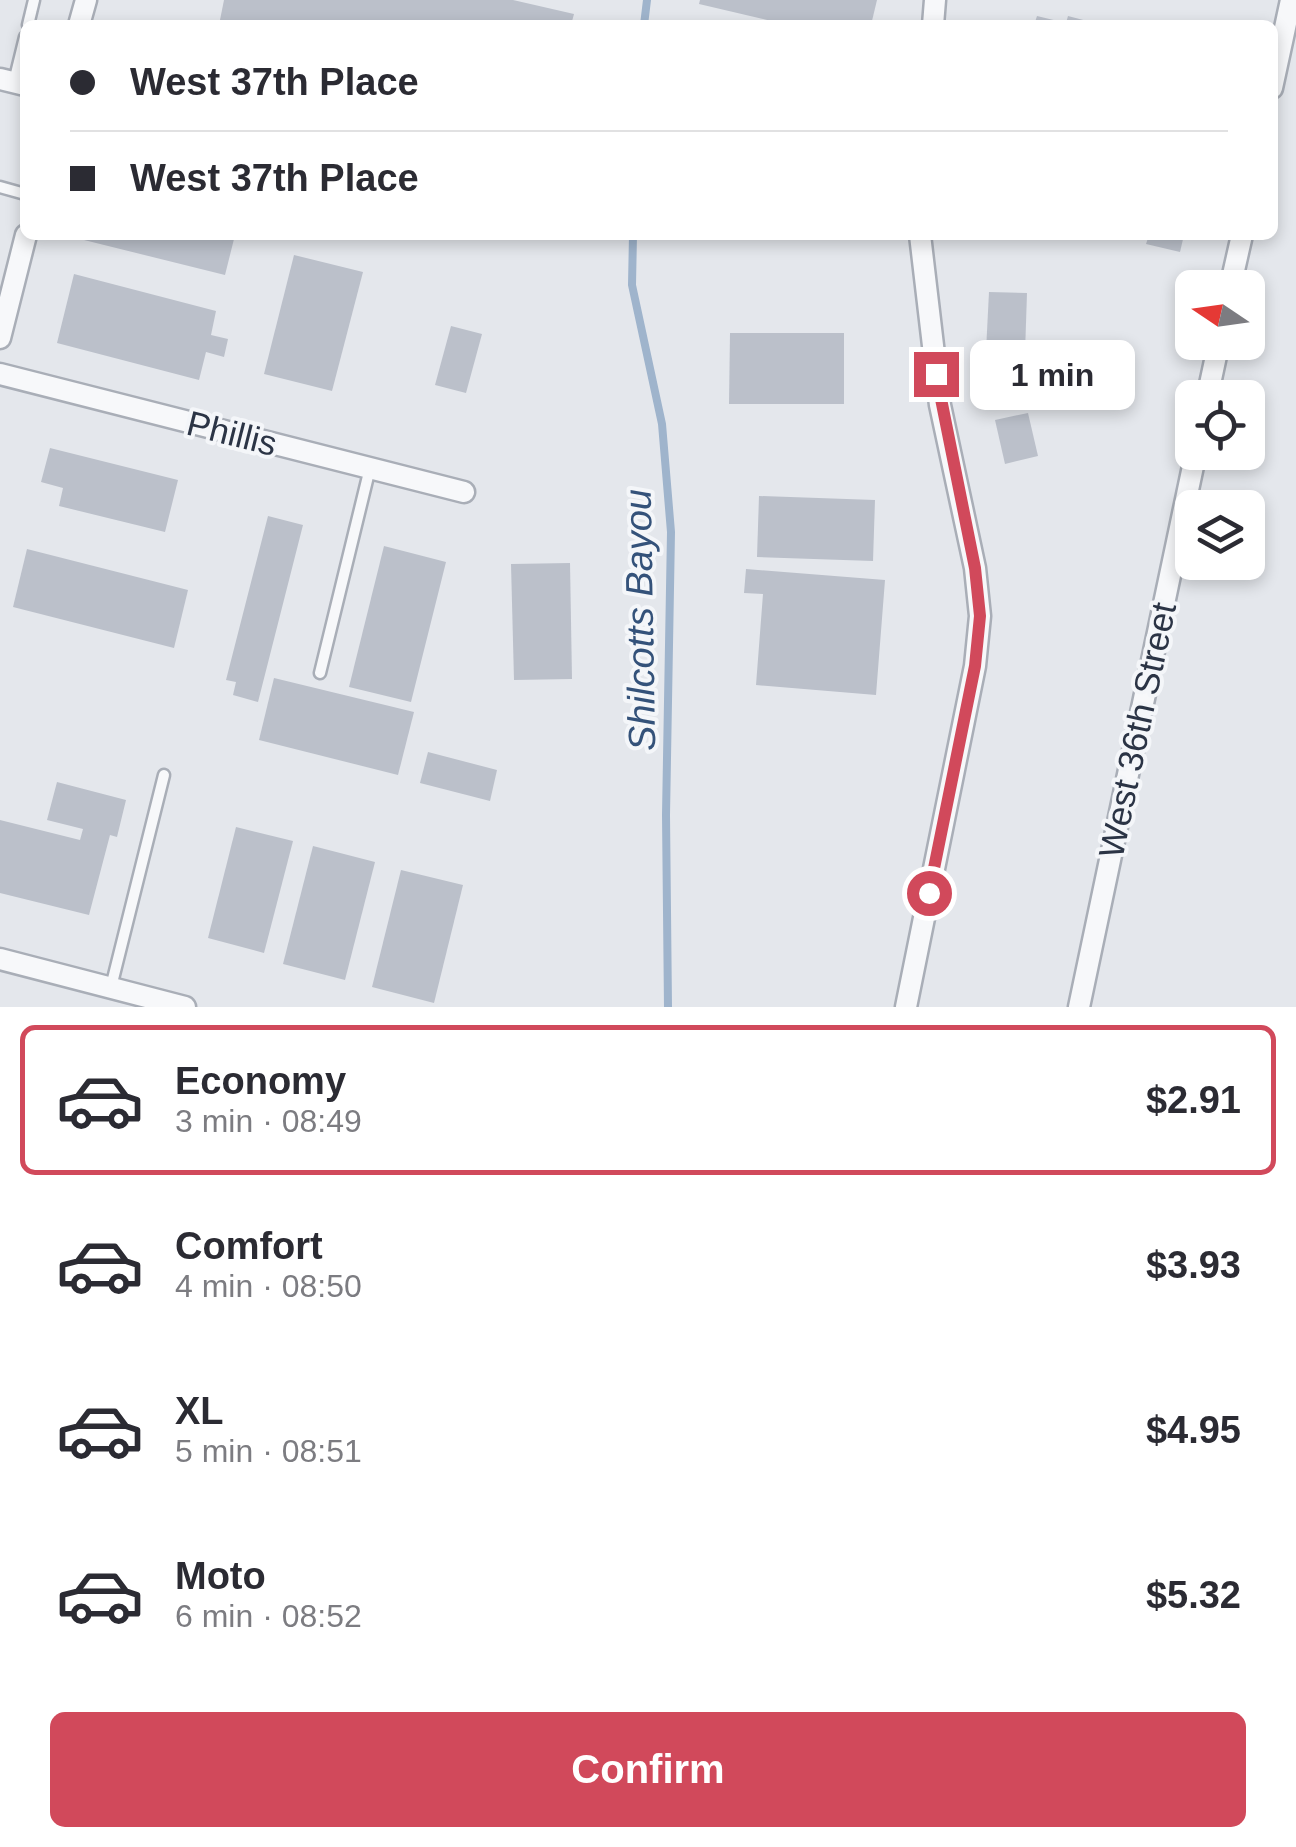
<!DOCTYPE html>
<meta charset="utf-8">
<style>
:root{--surface:#fff;--page:#f2f2f3;--text:#2b2b33;--muted:#7c7c81;--line:#e1e1e2;--accent:#d1495b}
body{margin:0;font-family:Arial,sans-serif;background:var(--page);color:var(--text);height:100vh;display:flex;flex-direction:column;font-size:38px;white-space:nowrap}
*{box-sizing:border-box;margin:0}
p{font-size:32px;color:var(--muted)}
.icon{flex:none;width:55px;height:55px;fill:none;stroke:currentColor;stroke-width:2;stroke-linecap:round;stroke-linejoin:round}
.map{position:relative;height:1007px;overflow:hidden}
.side{display:flex;flex-direction:column;background:var(--surface);flex:1}
.side>*{flex:none}
.top-card{position:absolute;left:20px;top:20px;width:1258px;height:220px;border-radius:15px;box-shadow:0 5px 15px #0003;display:grid;align-content:center;height:220px;padding:0 50px;background:var(--surface)}
.needle{width:65px;rotate:283deg}
.fabs{position:absolute;left:1175px;top:270px;display:grid;gap:20px}
.fabs a{display:grid;place-items:center;width:90px;height:90px;border-radius:15px;background:var(--surface);box-shadow:0 5px 15px #0003;font-size:50px}
.end{position:absolute;width:45px;height:45px;margin:-22px;border:12px solid #d1495b;background:#fff;box-shadow:0 0 0 5px #fff}
.from{border-radius:50%}
.bubble{position:absolute;height:70px;border-radius:15px;background:var(--surface);box-shadow:0 5px 15px #0003;font-size:32px;font-weight:700;line-height:70px;text-align:center}
.top-card b{display:flex;align-items:center;gap:35px;height:95px;font-size:38px}
.top-card b+b{border-top:2px solid var(--line)}
.top-card i{width:25px;height:25px;background:var(--text)}
ul{padding:18px 0 0;list-style:none}
li{display:flex;align-items:center;gap:30px;height:150px;margin:0 20px 15px;padding:0 30px;border:5px solid transparent;border-radius:15px}
li div{flex:1}
li b{display:block;font-size:38px}
li em{font-style:normal;font-weight:700}
li.current{border-color:var(--accent)}
li>.icon{width:90px;height:90px;stroke-width:1.5}
.action{display:flex;gap:20px;margin-top:auto;padding:20px 50px}
.action a{flex:1;height:115px;border-radius:15px;background:var(--accent);color:#fff;font-size:40px;font-weight:700;line-height:115px;text-align:center}
.map>svg:first-child{display:block}
.lines{fill:none;stroke-linecap:round;stroke-linejoin:round}
.stream{stroke:#9fb4cc;stroke-width:8}
.building{fill:#bbc0ca}
.lane-casing{stroke:#a9aeb7;stroke-width:15}
.street-casing{stroke:#a9aeb7;stroke-width:25}
.lane{stroke:#f7f8fa;stroke-width:10}
.street{stroke:#f7f8fa;stroke-width:20}
.route{stroke:#d1495b;stroke-width:12}
.labels{text-anchor:middle;dominant-baseline:central;stroke-width:8;stroke-linejoin:round;paint-order:stroke}
.street-label{font-size:35px;fill:#2b3445;stroke:#f4f6f9}
.water-label{font-size:38px;font-style:italic;fill:#34527a;stroke:#f4f6f9}
</style>
<div class="map">
<svg width="1296" height="1007" viewBox="0 0 1296 1007">
<rect width="100%" height="100%" fill="#e4e7ec"/>
<g class="lines">
<g class="stream">
<polyline points="644,25 647,0"/>
<polyline points="633,235 632,285 662,424 671,532 666,815 668,1007"/>
</g>
</g>
<g class="building">
<polygon points="224,0 513,0 574,14 571,25 219,25"/>
<polygon points="700,0 877,0 871,25 788,25 699,4"/>
<polygon points="1037,16 1066,23 1068,16 1091,22 1090,25 1034,25"/>
<polygon points="85,235 235,235 225,275 84,240"/>
<polygon points="1149,235 1184,235 1180,252 1146,244"/>
<polygon points="294,255 363,272 332,391 264,374"/>
<polygon points="74,274 216,311 211,335 228,339 224,357 206,352 199,380 57,343"/>
<polygon points="989,292 1027,293 1025,353 986,351"/>
<polygon points="451,326 482,334 466,393 435,385"/>
<polygon points="730,333 844,333 844,404 729,404"/>
<polygon points="1028,413 1038,456 1005,464 995,420"/>
<polygon points="50,448 178,480 165,532 59,506 63,488 41,482"/>
<polygon points="759,496 875,500 873,561 757,557"/>
<polygon points="268,516 303,525 258,702 233,695 236,682 226,680"/>
<polygon points="384,546 446,562 411,702 349,687"/>
<polygon points="27,549 188,590 174,648 13,607"/>
<polygon points="570,563 572,679 514,680 511,564"/>
<polygon points="746,569 885,580 876,695 756,685 763,594 744,593"/>
<polygon points="274,678 414,712 398,775 259,740"/>
<polygon points="428,752 497,770 490,801 420,783"/>
<polygon points="57,782 126,800 117,837 110,835 89,915 0,893 0,820 80,840 83,829 47,820"/>
<polygon points="236,827 293,841 264,953 208,938"/>
<polygon points="313,846 375,862 345,980 283,964"/>
<polygon points="401,870 463,885 434,1003 372,987"/>
</g>
<g class="lines">
<g class="lane-casing">
<g id="lane">
<polyline points="28,25 34,0"/>
<polyline points="14,82 25,37"/>
<polyline points="0,187 25,194"/>
<polyline points="320,673 370,468"/>
<polyline points="111,987 164,775"/>
</g>
</g>
<g class="street-casing">
<g id="street">
<polyline points="79,25 86,0"/>
<polyline points="933,25 935,0"/>
<polyline points="0,79 25,85"/>
<polyline points="1272,88 1291,0"/>
<polyline points="1230,288 1242,235"/>
<polyline points="0,338 26,235"/>
<polyline points="0,374 464,492"/>
<polyline points="1207,398 1219,342"/>
<polyline points="0,959 185,1007"/>
<polyline points="906,1007 975,666 980,616 975,568 940,405 920,235"/>
<polyline points="1079,1007 1196,452"/>
</g>
</g>
<use href="#lane" class="lane"/>
<use href="#street" class="street"/>
</g>
<g class="lines">
<polyline class="route" points="929,893 975,666 980,616 975,568 936,374"/>
</g>
<g class="labels">
<g class="street-label">
<text transform="translate(232 433) rotate(14)">Phillis</text>
<text transform="translate(1137 730) rotate(-78)">West 36th Street</text>
</g>
<g class="water-label">
<text transform="translate(640 620) rotate(-91)">Shilcotts Bayou</text>
</g>
</g>
</svg>
<div class="fabs">
<a><svg class="needle" viewBox="-14 -14 28 28"><path d="M0-13l5 13h-10z" fill="#e53935"/><path d="M0 13l5-13h-10z" fill="#7c7c81"/></svg></a>
<a><svg class="icon" aria-label="locate" viewBox="0 0 24 24"><circle cx="12" cy="12" r="6"/><path d="M12 2v4M12 18v4M2 12h4M18 12h4"/></svg></a>
<a><svg class="icon" aria-label="layers" viewBox="0 0 24 24"><path d="M12 4l9 5-9 5-9-5zM3 14l9 5 9-5"/></svg></a>
</div>
<i class="end from" style="left:929px;top:893px"></i>
<i class="end" style="left:936px;top:374px"></i>
<div class="bubble" style="left:970px;top:340px;width:165px">1 min</div>
<div class="top-card">
<b><i class="from"></i>West 37th Place</b>
<b><i></i>West 37th Place</b>
</div>
</div>
<section class="side">
<ul>
<li class="current"><svg class="icon" aria-label="car" viewBox="0 0 24 24"><path d="M5 17H2v-5l4-1 3-4h7l3 4 3 1v5h-3M9 17h6M6 11h13"/><circle cx="7" cy="17" r="2"/><circle cx="17" cy="17" r="2"/></svg><div><b>Economy</b><p>3 min · 08:49</p></div><em>$2.91</em></li>
<li><svg class="icon" aria-label="car" viewBox="0 0 24 24"><path d="M5 17H2v-5l4-1 3-4h7l3 4 3 1v5h-3M9 17h6M6 11h13"/><circle cx="7" cy="17" r="2"/><circle cx="17" cy="17" r="2"/></svg><div><b>Comfort</b><p>4 min · 08:50</p></div><em>$3.93</em></li>
<li><svg class="icon" aria-label="car" viewBox="0 0 24 24"><path d="M5 17H2v-5l4-1 3-4h7l3 4 3 1v5h-3M9 17h6M6 11h13"/><circle cx="7" cy="17" r="2"/><circle cx="17" cy="17" r="2"/></svg><div><b>XL</b><p>5 min · 08:51</p></div><em>$4.95</em></li>
<li><svg class="icon" aria-label="car" viewBox="0 0 24 24"><path d="M5 17H2v-5l4-1 3-4h7l3 4 3 1v5h-3M9 17h6M6 11h13"/><circle cx="7" cy="17" r="2"/><circle cx="17" cy="17" r="2"/></svg><div><b>Moto</b><p>6 min · 08:52</p></div><em>$5.32</em></li>
</ul>
<div class="action"><a>Confirm</a></div>
</section>
